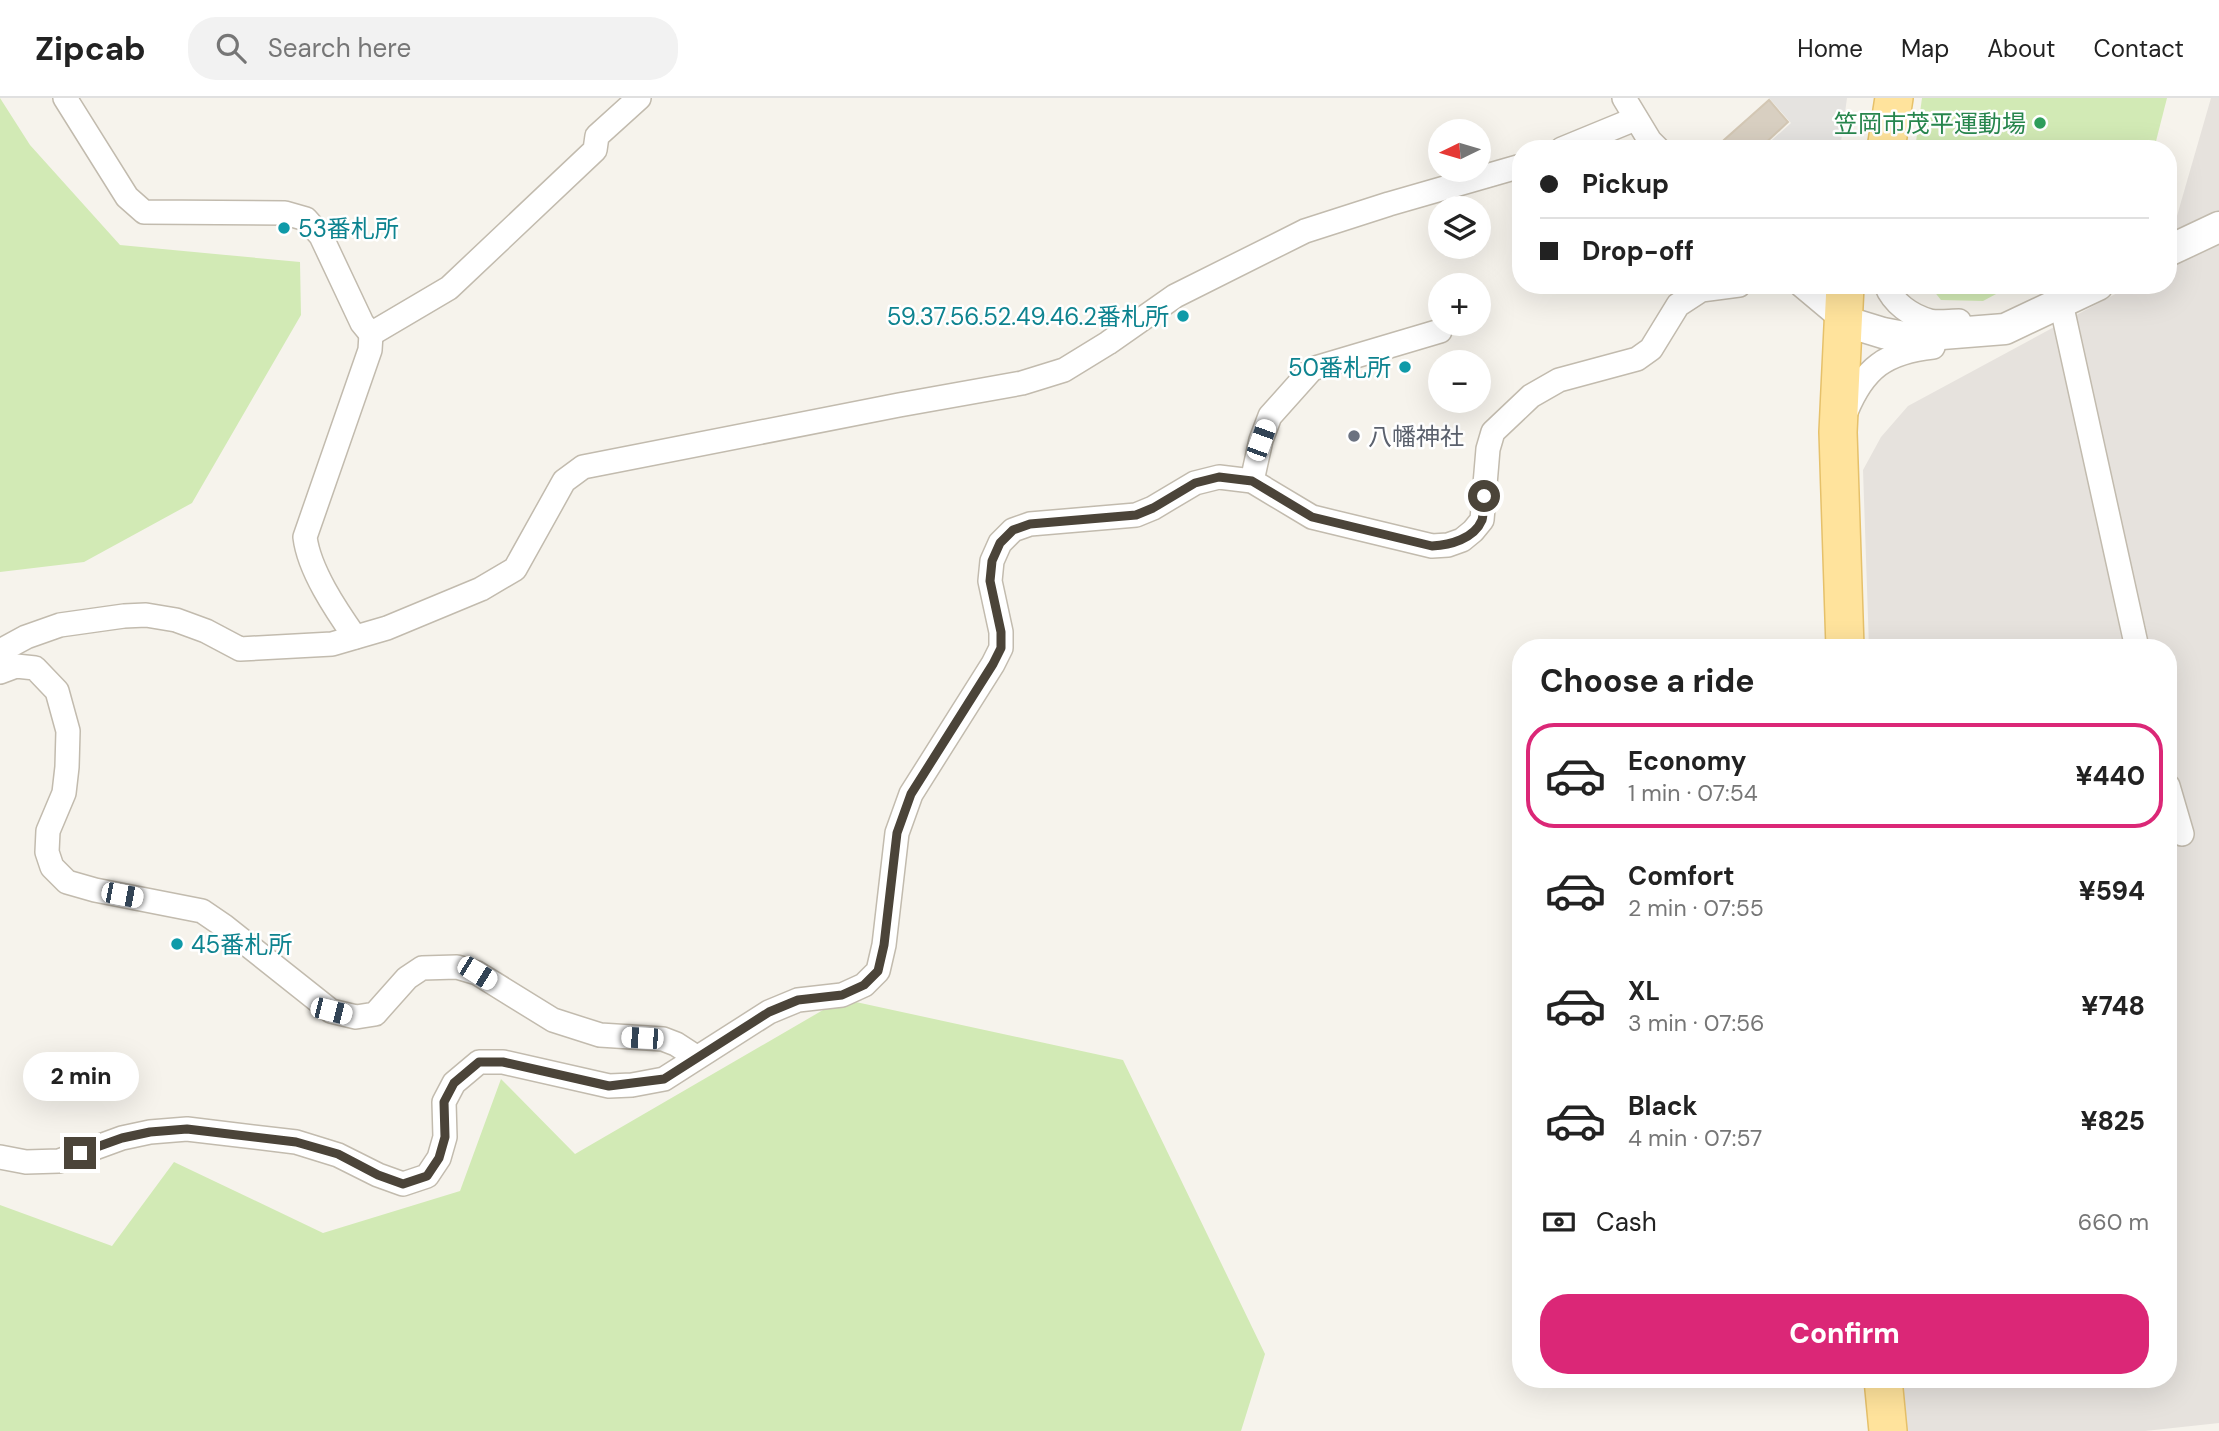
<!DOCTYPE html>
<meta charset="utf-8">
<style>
:root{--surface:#fff;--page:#f2f2f2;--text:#222;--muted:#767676;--line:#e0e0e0;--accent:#db2777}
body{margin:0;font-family:"DM Sans","Noto Sans JP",sans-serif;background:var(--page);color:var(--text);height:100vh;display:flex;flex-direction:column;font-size:26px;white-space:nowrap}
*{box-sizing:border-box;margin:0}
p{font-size:23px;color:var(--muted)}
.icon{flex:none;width:38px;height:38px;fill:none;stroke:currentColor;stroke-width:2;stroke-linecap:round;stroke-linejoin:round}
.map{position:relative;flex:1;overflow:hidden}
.sheet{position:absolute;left:1512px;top:541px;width:665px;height:749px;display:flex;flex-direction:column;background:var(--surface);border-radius:28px;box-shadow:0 7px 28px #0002}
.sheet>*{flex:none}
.top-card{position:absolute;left:1512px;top:42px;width:665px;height:154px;border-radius:28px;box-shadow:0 7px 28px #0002;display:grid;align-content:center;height:154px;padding:0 28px;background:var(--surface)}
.needle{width:46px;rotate:265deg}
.controls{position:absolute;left:1428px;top:21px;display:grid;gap:14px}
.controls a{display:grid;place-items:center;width:63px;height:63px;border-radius:50%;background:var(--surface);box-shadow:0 7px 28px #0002;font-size:35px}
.end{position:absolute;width:32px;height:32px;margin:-16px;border:9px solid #4b4439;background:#fff;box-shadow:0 0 0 4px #fff}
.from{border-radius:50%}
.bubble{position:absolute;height:49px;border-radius:24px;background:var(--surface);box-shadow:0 7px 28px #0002;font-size:23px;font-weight:800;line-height:49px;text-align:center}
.car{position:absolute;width:21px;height:42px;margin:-21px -10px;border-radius:9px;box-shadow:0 0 5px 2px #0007;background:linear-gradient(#fff 24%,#345 0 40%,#fff 0 76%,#345 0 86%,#fff 0)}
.top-card b{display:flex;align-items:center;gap:24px;height:66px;font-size:26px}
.top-card b+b{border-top:2px solid var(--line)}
.top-card i{width:18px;height:18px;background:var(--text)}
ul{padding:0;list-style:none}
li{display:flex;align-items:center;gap:21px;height:105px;margin:0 14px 10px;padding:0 14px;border:4px solid transparent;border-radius:28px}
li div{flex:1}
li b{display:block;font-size:26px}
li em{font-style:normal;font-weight:800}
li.active{border-color:var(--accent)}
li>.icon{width:63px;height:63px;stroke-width:1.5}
h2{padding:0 28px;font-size:32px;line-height:84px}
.pay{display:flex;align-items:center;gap:18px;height:77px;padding:0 28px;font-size:26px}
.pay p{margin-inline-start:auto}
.action{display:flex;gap:14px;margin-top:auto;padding:14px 28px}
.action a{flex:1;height:80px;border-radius:28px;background:var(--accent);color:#fff;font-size:28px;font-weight:800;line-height:80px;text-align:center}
header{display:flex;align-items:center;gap:42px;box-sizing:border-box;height:98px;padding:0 35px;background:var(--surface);border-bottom:2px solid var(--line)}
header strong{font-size:33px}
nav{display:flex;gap:38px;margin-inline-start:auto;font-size:24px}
.search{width:490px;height:63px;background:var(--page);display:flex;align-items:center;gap:18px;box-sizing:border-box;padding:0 24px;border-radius:28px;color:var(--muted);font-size:26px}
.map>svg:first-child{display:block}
.industrial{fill:#e6e2dd}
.green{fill:#d2eab5}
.parking{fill:#e5e3e0}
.building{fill:#d8cfc1;stroke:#d3c7b4;stroke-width:2}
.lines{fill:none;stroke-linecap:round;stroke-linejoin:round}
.minor-casing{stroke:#c2bbae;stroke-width:26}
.tertiary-casing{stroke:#c2bbae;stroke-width:33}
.primary-casing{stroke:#e6c16a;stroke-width:40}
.minor{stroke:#fff;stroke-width:23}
.tertiary{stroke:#fff;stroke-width:30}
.primary{stroke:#ffe39c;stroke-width:37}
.route{stroke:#4b4439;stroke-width:9}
.leisure-dot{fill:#2e9e5b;stroke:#fff;stroke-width:2.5}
.culture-dot{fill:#0f9aa8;stroke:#fff;stroke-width:2.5}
.worship-dot{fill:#6b7280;stroke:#fff;stroke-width:2.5}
.labels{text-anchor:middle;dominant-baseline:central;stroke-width:5;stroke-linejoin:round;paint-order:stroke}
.leisure-label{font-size:24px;fill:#27864d;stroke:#fff;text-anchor:end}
.culture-label{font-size:24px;fill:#0d838f;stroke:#fff;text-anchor:start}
.worship-label{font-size:24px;fill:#5b616d;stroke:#fff;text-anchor:start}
</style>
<header>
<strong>Zipcab</strong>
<div class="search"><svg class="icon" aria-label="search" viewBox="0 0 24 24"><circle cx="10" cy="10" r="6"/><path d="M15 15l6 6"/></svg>Search here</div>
<nav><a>Home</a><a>Map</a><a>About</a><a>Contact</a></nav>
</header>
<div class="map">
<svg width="2219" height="1333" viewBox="0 0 2219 1333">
<rect width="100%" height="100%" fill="#f6f3ec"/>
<polygon class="industrial" points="2211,0 2219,0 2219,1325 2145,1333 1906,1333 1903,1281 2168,1281 2168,550 1869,549 1863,372 1881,339 1908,308 2132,187 2168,187 2168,149"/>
<g class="green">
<polygon points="0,0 30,47 120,147 300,164 301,217 192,405 84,464 0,474"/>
<polygon points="1922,0 2167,0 2154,51 1915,51"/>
<polygon points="1929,187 2013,187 1983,203 1941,202"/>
<polygon points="842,901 1123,962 1265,1256 1241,1333 0,1333 0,1107 112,1148 174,1064 323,1135 460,1093 501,981 575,1056"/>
</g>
<polygon class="parking" points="1769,0 1847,0 1840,51 1762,51 1791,25"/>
<polygon class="building" points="1769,2 1788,24 1759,51 1731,51 1724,42"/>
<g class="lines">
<g class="minor-casing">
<g id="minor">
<polyline points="65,0 127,99 144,114 285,115 306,121 321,138 362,225 371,236 449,190 595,52 597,38 639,0"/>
<polyline points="1624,0 1650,43 1658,51"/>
<polyline points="1562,51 1635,21"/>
<polyline points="1801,187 1844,223"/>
<path d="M 1886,187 C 1893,205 1911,218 1930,223 C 1938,225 1950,223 1959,223"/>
<polyline points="2061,205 2137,550"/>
<path d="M 1846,314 C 1864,270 1886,254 1933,249"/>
<polyline points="1252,383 1261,342 1270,318 1312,271 1440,233"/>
<path d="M 355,539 C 336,512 309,472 305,439 L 370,252 L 371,236"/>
<polyline points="0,553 26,539 60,527 124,518 146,517 176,522 206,533 240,551 332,546 387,530 481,491 515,471 564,383 583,369 899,307 1022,285 1064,272 1108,245 1175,198 1305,133 1389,106 1521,68"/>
<polyline points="0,574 16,568 35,570 57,593 68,633 67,669 64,695 48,733 47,754 52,769 67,784 95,792 202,813 224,828 331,913 356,919 375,916 407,880 422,870 457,869 477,875 553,922 600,937 663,941 676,946 696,959"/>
<polyline points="2168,688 2182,736"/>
<polyline points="0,1059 26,1064 59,1063 122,1040 150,1034 187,1031 296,1044 338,1057 378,1077 403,1086 427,1078 439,1060 445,1039 444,1004 454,985 479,964 503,964 609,988 632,987 664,981 769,914 798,902 842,897 864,887 878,873 884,847 897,735 911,696 993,566 1001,550 1001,534 990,483 992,463 1000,445 1013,432 1030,426 1136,417 1153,410 1195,385 1219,379 1252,383 1312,419 1432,448 1448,447 1462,442 1473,433 1482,422 1488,351 1493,334 1531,298 1559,282 1637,261 1651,251 1678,207 1701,192 1739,187"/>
</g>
</g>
<g class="tertiary-casing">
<g id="tertiary">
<polyline points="2168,153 2219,129"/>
<polyline points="1844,223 1883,235 1904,239 2005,231 2098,187"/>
</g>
</g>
<g class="primary-casing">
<g id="primary">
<polyline points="1886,51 1894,0"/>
<polyline points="1845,550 1838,334 1845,187"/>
<polyline points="1883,1281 1888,1333"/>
</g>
</g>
<use href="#minor" class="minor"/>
<use href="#tertiary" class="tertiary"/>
<use href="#primary" class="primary"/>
</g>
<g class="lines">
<path class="route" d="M 80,1055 L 122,1040 L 150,1034 L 187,1031 L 296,1044 L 338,1056 L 378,1077 L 403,1086 L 427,1078 L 439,1060 L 445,1039 L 444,1004 L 454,985 L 479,964 L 503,964 L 609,988 L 664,981 L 769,914 L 798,902 L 842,897 L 864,887 L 878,873 L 884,847 L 897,735 L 911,696 L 993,566 L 1001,550 L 1001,534 L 990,483 L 992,463 L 1000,445 L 1013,432 L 1030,426 L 1136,417 L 1153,410 L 1195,385 L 1219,379 L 1252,383 L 1312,419 L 1432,448 C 1450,447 1474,441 1482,422 C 1484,415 1483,405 1484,398"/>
</g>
<circle class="leisure-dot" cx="2040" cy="25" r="7"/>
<g class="culture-dot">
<circle cx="284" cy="130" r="7"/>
<circle cx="1183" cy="218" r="7"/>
<circle cx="1405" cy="269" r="7"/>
<circle cx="177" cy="846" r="7"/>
</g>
<circle class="worship-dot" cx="1354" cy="338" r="7"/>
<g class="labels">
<g class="leisure-label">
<text x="2026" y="25">笠岡市茂平運動場</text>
</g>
<g class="culture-label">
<text x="298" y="130">53番札所</text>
<text x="1169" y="218" text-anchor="end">59.37.56.52.49.46.2番札所</text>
<text x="1391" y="269" text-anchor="end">50番札所</text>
<text x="191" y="846">45番札所</text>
</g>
<g class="worship-label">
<text x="1368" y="338">八幡神社</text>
</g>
</g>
</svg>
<div class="controls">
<a><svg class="needle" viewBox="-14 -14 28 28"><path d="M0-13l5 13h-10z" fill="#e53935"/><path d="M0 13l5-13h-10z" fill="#767676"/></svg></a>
<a><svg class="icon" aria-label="layers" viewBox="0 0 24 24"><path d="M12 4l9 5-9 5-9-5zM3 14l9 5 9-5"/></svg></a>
<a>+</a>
<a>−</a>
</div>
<i class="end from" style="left:1484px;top:398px"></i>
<i class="end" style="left:80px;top:1055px"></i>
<div class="bubble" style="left:23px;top:954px;width:116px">2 min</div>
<i class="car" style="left:1261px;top:342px;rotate:20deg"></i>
<i class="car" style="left:122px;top:797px;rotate:101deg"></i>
<i class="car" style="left:477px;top:875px;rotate:122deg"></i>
<i class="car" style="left:331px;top:913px;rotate:104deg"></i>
<i class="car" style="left:642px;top:940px;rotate:273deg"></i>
<div class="top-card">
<b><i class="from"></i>Pickup</b>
<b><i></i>Drop-off</b>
</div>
<section class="sheet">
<h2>Choose a ride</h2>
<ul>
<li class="active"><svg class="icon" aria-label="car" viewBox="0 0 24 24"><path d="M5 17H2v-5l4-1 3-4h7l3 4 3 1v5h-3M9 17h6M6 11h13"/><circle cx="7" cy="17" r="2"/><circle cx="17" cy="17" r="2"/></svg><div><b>Economy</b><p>1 min · 07:54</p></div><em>¥440</em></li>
<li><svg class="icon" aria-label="car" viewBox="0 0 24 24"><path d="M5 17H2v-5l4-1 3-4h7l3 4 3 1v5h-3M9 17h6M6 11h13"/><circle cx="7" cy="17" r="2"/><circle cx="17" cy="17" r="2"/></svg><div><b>Comfort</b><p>2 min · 07:55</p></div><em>¥594</em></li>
<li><svg class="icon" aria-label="car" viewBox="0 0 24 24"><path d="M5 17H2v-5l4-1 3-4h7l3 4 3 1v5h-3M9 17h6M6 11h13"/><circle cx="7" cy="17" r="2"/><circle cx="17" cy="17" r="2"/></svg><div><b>XL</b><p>3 min · 07:56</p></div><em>¥748</em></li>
<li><svg class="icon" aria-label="car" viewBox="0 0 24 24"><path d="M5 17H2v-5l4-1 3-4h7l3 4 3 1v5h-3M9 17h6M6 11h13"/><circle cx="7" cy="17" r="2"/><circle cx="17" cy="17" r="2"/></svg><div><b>Black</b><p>4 min · 07:57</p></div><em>¥825</em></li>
</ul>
<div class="pay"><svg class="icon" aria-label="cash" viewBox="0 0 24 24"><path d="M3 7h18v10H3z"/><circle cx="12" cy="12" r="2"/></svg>Cash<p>660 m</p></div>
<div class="action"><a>Confirm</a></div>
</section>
</div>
